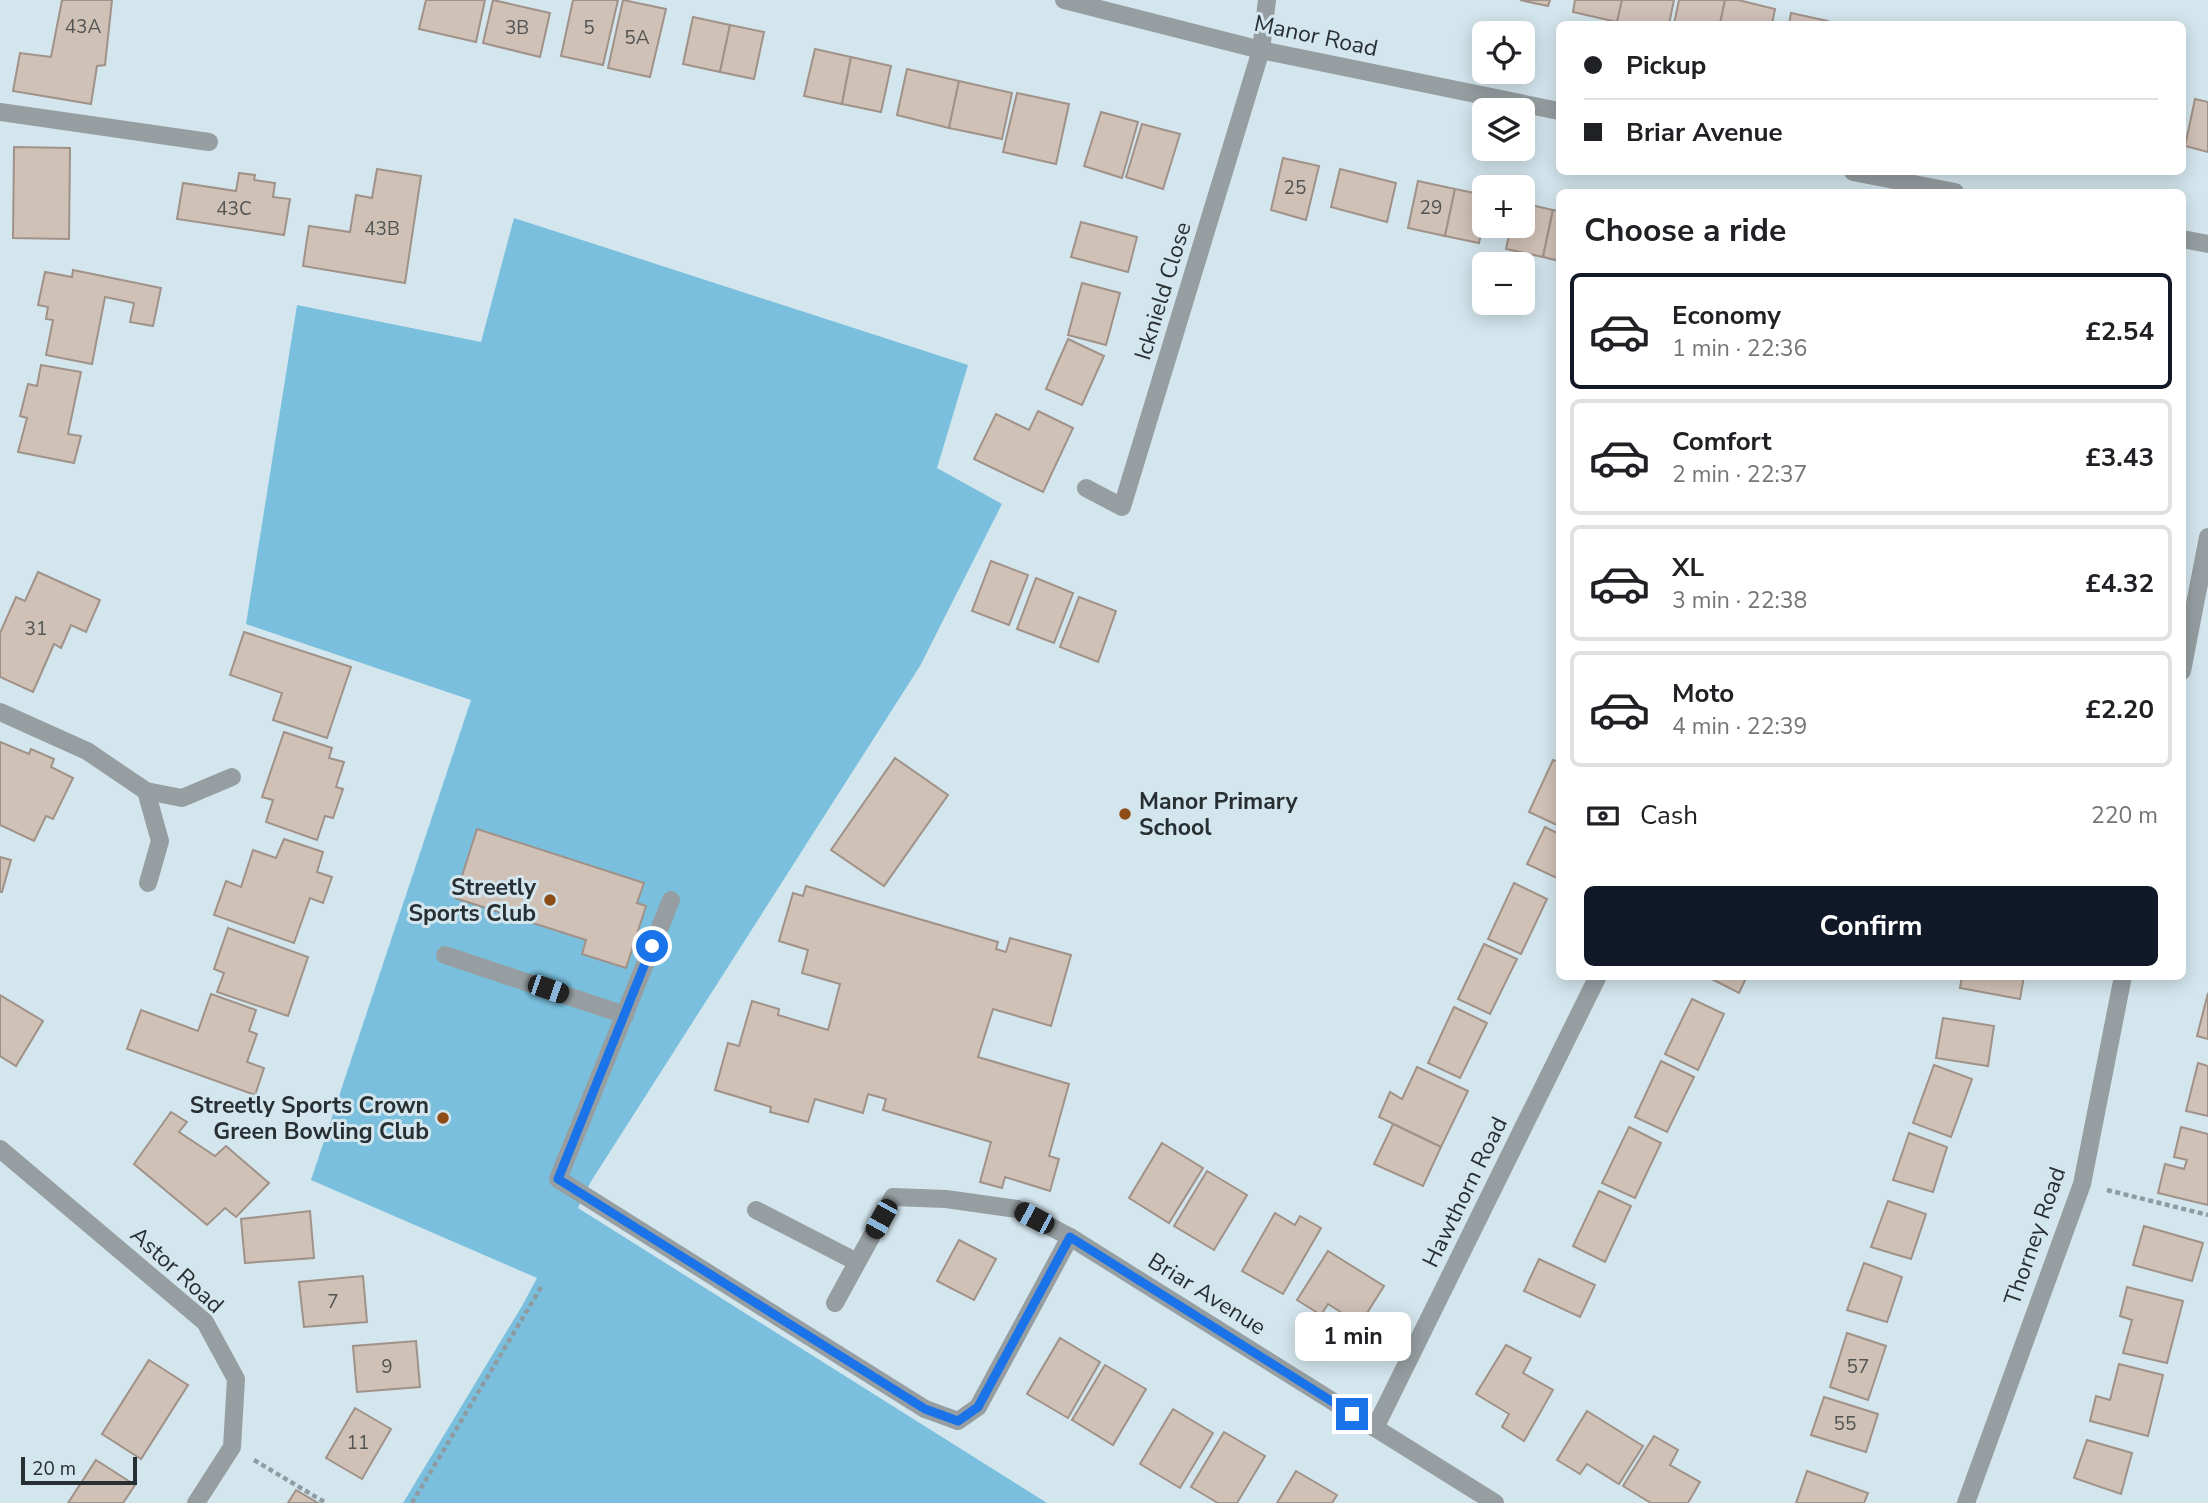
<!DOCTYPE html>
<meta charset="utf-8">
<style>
:root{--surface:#fff;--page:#f6f6f6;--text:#202124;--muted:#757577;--line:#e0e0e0;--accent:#111827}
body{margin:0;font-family:"Nunito Sans",sans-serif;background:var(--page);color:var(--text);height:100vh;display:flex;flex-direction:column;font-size:26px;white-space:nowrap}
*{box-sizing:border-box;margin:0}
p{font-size:23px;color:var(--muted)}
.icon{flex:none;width:38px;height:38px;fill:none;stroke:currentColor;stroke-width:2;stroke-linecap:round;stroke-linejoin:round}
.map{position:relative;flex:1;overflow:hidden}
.sheet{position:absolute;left:1556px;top:189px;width:630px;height:791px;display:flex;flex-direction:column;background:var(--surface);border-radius:10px;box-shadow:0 4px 18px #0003}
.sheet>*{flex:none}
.top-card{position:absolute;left:1556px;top:21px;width:630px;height:154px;border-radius:10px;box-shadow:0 4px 18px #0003;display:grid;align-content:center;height:154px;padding:0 28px;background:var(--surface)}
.fabs{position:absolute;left:1472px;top:21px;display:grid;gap:14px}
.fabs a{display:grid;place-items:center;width:63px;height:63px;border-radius:10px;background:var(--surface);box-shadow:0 4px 18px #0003;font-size:35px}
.scale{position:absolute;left:21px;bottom:18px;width:116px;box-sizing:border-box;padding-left:7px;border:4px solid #282f32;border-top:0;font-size:19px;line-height:24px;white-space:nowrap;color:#282f32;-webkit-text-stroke:5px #d3e5ed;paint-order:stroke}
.end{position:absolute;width:32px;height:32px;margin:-16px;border:9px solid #1a73e8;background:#fff;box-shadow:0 0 0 4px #fff}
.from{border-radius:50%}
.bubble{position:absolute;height:49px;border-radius:10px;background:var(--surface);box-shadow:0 4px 18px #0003;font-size:23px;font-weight:700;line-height:49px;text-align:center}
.car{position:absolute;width:21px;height:42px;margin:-21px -10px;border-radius:9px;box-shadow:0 0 5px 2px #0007;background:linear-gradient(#222 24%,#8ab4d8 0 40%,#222 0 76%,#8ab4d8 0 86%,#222 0)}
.top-card b{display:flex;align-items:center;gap:24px;height:66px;font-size:26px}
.top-card b+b{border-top:2px solid var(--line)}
.top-card i{width:18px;height:18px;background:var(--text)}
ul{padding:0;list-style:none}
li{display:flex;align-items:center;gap:21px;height:116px;margin:0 14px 10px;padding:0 14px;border:4px solid var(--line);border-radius:10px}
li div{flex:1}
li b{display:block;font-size:26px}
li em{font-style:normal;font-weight:700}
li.active{border-color:var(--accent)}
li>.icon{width:63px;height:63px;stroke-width:1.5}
h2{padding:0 28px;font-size:32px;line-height:84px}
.pay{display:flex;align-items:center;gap:18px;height:77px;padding:0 28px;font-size:26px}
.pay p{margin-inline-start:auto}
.button{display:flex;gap:14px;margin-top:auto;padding:14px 28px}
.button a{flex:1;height:80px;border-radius:10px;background:var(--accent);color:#fff;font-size:28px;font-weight:700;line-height:80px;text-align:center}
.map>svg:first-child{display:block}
.green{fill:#7ac0de}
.building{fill:#d0c1b7;stroke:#a09288;stroke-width:2}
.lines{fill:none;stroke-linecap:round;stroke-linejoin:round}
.path{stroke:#8e9ca2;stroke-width:4.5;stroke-dasharray:5 3.5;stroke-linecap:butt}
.service{stroke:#969ea1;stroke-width:18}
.minor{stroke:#969ea1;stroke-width:18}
.route{stroke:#1a73e8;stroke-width:9}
.poi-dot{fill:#8e4d17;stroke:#d3e5ed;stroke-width:2.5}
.labels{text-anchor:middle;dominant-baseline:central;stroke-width:6;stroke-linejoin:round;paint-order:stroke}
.number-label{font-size:19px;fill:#525453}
.street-label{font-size:23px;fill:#282f32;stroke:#d3e5ed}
.poi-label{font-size:23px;font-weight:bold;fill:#282f32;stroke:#d3e5ed;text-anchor:end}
</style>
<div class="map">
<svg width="2208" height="1503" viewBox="0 0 2208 1503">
<rect width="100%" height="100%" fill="#d3e5ed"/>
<polygon class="green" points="514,218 968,365 937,468 1002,504 920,666 590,1183 578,1208 1047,1503 403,1503 522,1306 537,1278 311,1180 471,700 246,624 297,305 481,342"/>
<g class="building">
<polygon points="62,0 112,0 105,65 97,66 91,104 13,91 20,53 51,57"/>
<polygon points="426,0 485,0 476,42 419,29"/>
<polygon points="493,0 550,13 540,57 483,43"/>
<polygon points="573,0 618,0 603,65 561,56"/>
<polygon points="623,0 666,9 650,77 608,68"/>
<polygon points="1520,0 1550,0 1548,6"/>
<polygon points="1575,0 1622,0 1617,22 1573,12"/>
<polygon points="1622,0 1674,0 1669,24 1628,24 1617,22"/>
<polygon points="1679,0 1725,0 1720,24 1674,24"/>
<polygon points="1725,0 1738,0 1775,9 1772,24 1720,24"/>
<polygon points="1791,13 1828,21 1828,24 1789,24"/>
<polygon points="693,17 730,25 720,72 683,64"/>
<polygon points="730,25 764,32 754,79 720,72"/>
<polygon points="815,49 851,57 842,104 804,96"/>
<polygon points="851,57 891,66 881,112 842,104"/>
<polygon points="907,69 959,81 949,128 897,115"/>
<polygon points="959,81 1012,93 1002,139 949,128"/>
<polygon points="1017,93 1069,104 1056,164 1003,152"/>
<polygon points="2195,99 2208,102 2208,152 2185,146"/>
<polygon points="1101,112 1138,122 1122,178 1084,166"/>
<polygon points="1142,124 1180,134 1163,189 1126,177"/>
<polygon points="14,147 70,148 69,239 13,238"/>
<polygon points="1283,158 1319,166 1306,220 1271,210"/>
<polygon points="377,169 421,176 405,283 303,266 309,226 350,232 356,195 372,198"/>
<polygon points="1340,169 1396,183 1387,222 1331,207"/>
<polygon points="239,173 255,175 254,180 275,183 273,197 290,199 284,235 177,219 183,183 236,191"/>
<polygon points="1418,181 1455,189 1445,236 1408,228"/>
<polygon points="1455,189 1484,195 1484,218 1479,243 1445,236"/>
<polygon points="1522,203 1553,210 1543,257 1506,249 1511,226 1522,226"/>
<polygon points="1553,210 1559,211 1559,261 1543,257"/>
<polygon points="1081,222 1137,237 1128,272 1071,257"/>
<polygon points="73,270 161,288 153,326 130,322 134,303 105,297 92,364 46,355 53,320 46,319 48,307 38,305 45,272 72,277"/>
<polygon points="1082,283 1120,293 1106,345 1068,335"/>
<polygon points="1068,339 1104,356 1082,405 1046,389"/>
<polygon points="41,365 81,372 68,434 81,436 74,463 18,452 27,418 20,416 28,384 37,386"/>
<polygon points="1038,411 1073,428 1043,492 974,459 996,414 1029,430"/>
<polygon points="991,561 1028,575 1009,625 972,611"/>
<polygon points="38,572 100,600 86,632 71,625 61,648 54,644 33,692 0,677 0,633 16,597 25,601"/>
<polygon points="1036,578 1073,593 1054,643 1017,629"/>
<polygon points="1079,597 1116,611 1098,662 1060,647"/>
<polygon points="244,632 351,667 327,738 273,720 282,693 230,675"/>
<polygon points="284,732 332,748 329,758 344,762 336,787 343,789 333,818 325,816 317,840 266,822 273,800 262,797"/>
<polygon points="0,742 29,754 31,749 54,759 51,767 73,778 53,819 46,816 34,841 0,825"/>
<polygon points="895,758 948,795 884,886 831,850"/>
<polygon points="1553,760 1559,762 1559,826 1529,812"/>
<polygon points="1545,827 1559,834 1559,879 1527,864"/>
<polygon points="477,829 644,883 637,903 646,906 626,968 582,954 586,940 455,898"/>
<polygon points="284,839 323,852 317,872 332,877 323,903 310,898 294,943 214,915 226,881 241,887 253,850 276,858"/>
<polygon points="0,857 11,860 2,892 0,892"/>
<polygon points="1514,883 1547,899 1521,954 1488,939"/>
<polygon points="806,886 998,942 996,949 1006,952 1010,938 1071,955 1051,1026 993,1009 978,1057 1069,1084 1049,1156 1059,1159 1050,1191 1005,1177 1002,1188 980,1182 991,1142 883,1110 886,1099 868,1094 863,1113 815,1099 808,1122 770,1112 771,1107 715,1090 728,1043 739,1046 752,1001 779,1009 778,1015 828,1030 840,984 802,973 808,950 779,941 793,893 803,896"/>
<polygon points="228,928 308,957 288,1016 217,992 224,973 214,969"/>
<polygon points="1484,944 1517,959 1490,1014 1458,999"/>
<polygon points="1706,976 1747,976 1739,993"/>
<polygon points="1962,976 2024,976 2020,999 1960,988"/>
<polygon points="2208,993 2208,1039 2197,1036"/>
<polygon points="211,994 256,1010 249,1031 257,1034 247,1062 264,1068 255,1095 127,1049 141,1010 198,1031"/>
<polygon points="0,995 43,1021 16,1066 0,1056"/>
<polygon points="1692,999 1724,1014 1698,1070 1665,1054"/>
<polygon points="1454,1007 1487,1023 1460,1078 1428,1063"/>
<polygon points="1943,1018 1994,1026 1988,1066 1936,1058"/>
<polygon points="1661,1061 1694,1077 1667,1132 1635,1117"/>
<polygon points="2198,1063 2208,1066 2208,1116 2186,1111"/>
<polygon points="1934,1065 1972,1079 1951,1137 1913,1123"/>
<polygon points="1417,1067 1468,1091 1441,1147 1379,1117 1390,1092 1402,1099"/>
<polygon points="171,1112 187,1122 179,1132 215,1156 226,1146 269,1183 236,1217 225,1208 207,1225 134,1164"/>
<polygon points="1393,1124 1441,1147 1423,1186 1374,1164"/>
<polygon points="1629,1127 1661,1143 1635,1198 1602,1183"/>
<polygon points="2181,1127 2208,1134 2208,1205 2158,1193 2165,1164 2184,1169 2187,1160 2174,1157"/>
<polygon points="1909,1133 1947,1147 1933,1192 1893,1180"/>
<polygon points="1162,1143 1203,1168 1169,1223 1129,1198"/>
<polygon points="1207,1171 1247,1195 1214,1250 1174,1226"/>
<polygon points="1599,1191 1631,1206 1605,1262 1573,1246"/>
<polygon points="1888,1201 1926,1214 1911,1259 1871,1247"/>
<polygon points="310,1211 314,1258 245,1263 241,1219"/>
<polygon points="1275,1213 1295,1225 1300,1216 1321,1228 1283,1294 1242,1271"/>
<polygon points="2144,1226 2203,1243 2192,1281 2133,1265"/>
<polygon points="959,1240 996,1259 974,1300 937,1281"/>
<polygon points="1328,1251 1384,1286 1360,1324 1328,1304 1321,1315 1297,1300"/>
<polygon points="1539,1259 1595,1285 1580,1317 1524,1291"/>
<polygon points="1864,1263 1902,1277 1887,1322 1847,1310"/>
<polygon points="363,1276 367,1322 304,1327 299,1282"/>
<polygon points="2127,1287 2183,1301 2167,1363 2123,1353 2132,1320 2120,1316"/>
<polygon points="1847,1333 1886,1346 1868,1400 1830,1387"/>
<polygon points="1060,1338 1100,1362 1068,1418 1027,1394"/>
<polygon points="416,1341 420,1387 357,1392 353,1346"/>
<polygon points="1506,1345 1531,1358 1523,1373 1553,1390 1524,1441 1502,1427 1509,1414 1476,1394"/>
<polygon points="149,1360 188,1385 141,1459 102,1434"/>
<polygon points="2119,1364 2163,1375 2148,1436 2090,1421 2096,1396 2110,1400"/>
<polygon points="1105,1365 1146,1389 1113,1445 1072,1420"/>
<polygon points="1824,1397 1878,1414 1866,1452 1811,1435"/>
<polygon points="355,1408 391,1429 362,1479 326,1458"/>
<polygon points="1173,1409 1213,1433 1180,1488 1140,1464"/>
<polygon points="1587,1411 1643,1446 1619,1484 1587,1464 1580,1474 1557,1460"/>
<polygon points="1224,1432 1265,1456 1237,1503 1218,1503 1191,1487"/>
<polygon points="1654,1436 1678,1450 1670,1465 1700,1482 1688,1503 1651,1503 1623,1486"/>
<polygon points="2087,1440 2132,1453 2121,1494 2074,1478"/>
<polygon points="96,1460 135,1485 123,1503 68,1503"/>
<polygon points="1296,1471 1337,1495 1332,1503 1277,1503"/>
<polygon points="1807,1471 1868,1493 1864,1503 1796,1503"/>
<polygon points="296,1490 318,1503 288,1503"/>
</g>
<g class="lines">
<g class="path">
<polyline points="2107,1190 2208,1215"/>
<polyline points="254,1460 326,1503"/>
<polyline points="412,1503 543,1284"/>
</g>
<g class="service">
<polyline points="0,112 209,142"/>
<polyline points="671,900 558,1179 925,1409 958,1421 978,1407 1070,1237 1017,1209 946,1199 893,1197 835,1303"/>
<polyline points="445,955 625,1015"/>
<polyline points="756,1210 857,1262"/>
</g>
<g class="minor">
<polyline points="1064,0 1261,50 1559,111"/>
<polyline points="1853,172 1955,192"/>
<polyline points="2182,239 2208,244"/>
<polyline points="1086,488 1122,507 1261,50 1267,0"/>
<polyline points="2182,671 2208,537"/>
<polyline points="0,712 87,751 146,791 160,841 148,883"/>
<polyline points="146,791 182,798 232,777"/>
<polyline points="0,1149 205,1322 236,1379 232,1447 196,1503"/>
<polyline points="1070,1237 1495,1503"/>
<polyline points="1375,1428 1598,976"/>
<polyline points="1966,1503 2082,1184 2123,976"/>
</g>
</g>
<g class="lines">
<polyline class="route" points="652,946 558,1179 925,1409 958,1421 978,1407 1070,1237 1352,1414"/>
</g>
<g class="poi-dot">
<circle cx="1125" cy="814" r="7"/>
<circle cx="550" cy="900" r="7"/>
<circle cx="443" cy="1118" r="7"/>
</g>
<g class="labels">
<g class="number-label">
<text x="83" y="27">43A</text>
<text x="517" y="28">3B</text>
<text x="589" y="28">5</text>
<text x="637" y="38">5A</text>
<text x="1295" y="188">25</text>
<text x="1431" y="208">29</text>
<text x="234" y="209">43C</text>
<text x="382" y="229">43B</text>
<text x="36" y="629">31</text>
<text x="333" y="1302">7</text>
<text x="387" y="1367">9</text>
<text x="1858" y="1367">57</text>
<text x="1845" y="1424">55</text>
<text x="358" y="1443">11</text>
</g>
<g class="street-label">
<text transform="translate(1316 36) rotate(12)">Manor Road</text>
<text transform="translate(1163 291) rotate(-73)">Icknield Close</text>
<text transform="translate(1465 1192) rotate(-64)">Hawthorn Road</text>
<text transform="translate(2035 1236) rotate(-71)">Thorney Road</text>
<text transform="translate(177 1270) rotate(42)">Astor Road</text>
<text transform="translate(1207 1294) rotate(32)">Briar Avenue</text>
</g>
<g class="poi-label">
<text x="1139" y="801" text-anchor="start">Manor Primary<tspan x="1139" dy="26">School</tspan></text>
<text x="536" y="887">Streetly<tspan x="536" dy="26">Sports Club</tspan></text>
<text x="429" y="1105">Streetly Sports Crown<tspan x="429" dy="26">Green Bowling Club</tspan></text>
</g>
</g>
</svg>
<div class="fabs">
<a><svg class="icon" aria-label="locate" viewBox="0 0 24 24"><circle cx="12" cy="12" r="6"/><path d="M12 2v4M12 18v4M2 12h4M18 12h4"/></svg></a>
<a><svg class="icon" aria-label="layers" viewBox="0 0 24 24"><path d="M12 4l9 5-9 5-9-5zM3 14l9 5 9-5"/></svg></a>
<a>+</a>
<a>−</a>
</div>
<div class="scale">20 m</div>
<i class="end from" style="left:652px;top:946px"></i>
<i class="end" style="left:1352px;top:1414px"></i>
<div class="bubble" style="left:1295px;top:1312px;width:116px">1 min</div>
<i class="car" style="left:548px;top:989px;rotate:109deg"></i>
<i class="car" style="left:1034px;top:1218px;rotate:298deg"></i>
<i class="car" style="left:881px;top:1219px;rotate:209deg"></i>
<div class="top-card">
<b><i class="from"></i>Pickup</b>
<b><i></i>Briar Avenue</b>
</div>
<section class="sheet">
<h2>Choose a ride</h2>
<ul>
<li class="active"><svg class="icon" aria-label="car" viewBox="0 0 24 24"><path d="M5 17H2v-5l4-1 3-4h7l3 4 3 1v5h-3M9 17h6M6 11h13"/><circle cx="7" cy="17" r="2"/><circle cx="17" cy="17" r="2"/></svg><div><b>Economy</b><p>1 min · 22:36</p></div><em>£2.54</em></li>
<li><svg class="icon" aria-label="car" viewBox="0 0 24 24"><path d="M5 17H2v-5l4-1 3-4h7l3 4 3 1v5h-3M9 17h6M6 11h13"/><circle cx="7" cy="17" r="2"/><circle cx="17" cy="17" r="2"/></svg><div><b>Comfort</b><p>2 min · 22:37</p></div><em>£3.43</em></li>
<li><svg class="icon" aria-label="car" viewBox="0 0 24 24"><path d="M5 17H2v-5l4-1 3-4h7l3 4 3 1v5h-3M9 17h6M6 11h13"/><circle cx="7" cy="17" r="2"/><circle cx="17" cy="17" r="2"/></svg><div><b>XL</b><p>3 min · 22:38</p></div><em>£4.32</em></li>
<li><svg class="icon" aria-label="car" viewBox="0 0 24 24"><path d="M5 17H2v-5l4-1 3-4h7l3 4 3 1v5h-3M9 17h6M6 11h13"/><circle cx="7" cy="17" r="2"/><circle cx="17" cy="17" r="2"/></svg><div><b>Moto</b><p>4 min · 22:39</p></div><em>£2.20</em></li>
</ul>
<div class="pay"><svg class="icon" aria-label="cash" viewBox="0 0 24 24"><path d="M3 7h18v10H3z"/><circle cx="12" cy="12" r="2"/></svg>Cash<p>220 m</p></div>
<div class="button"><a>Confirm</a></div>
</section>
</div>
